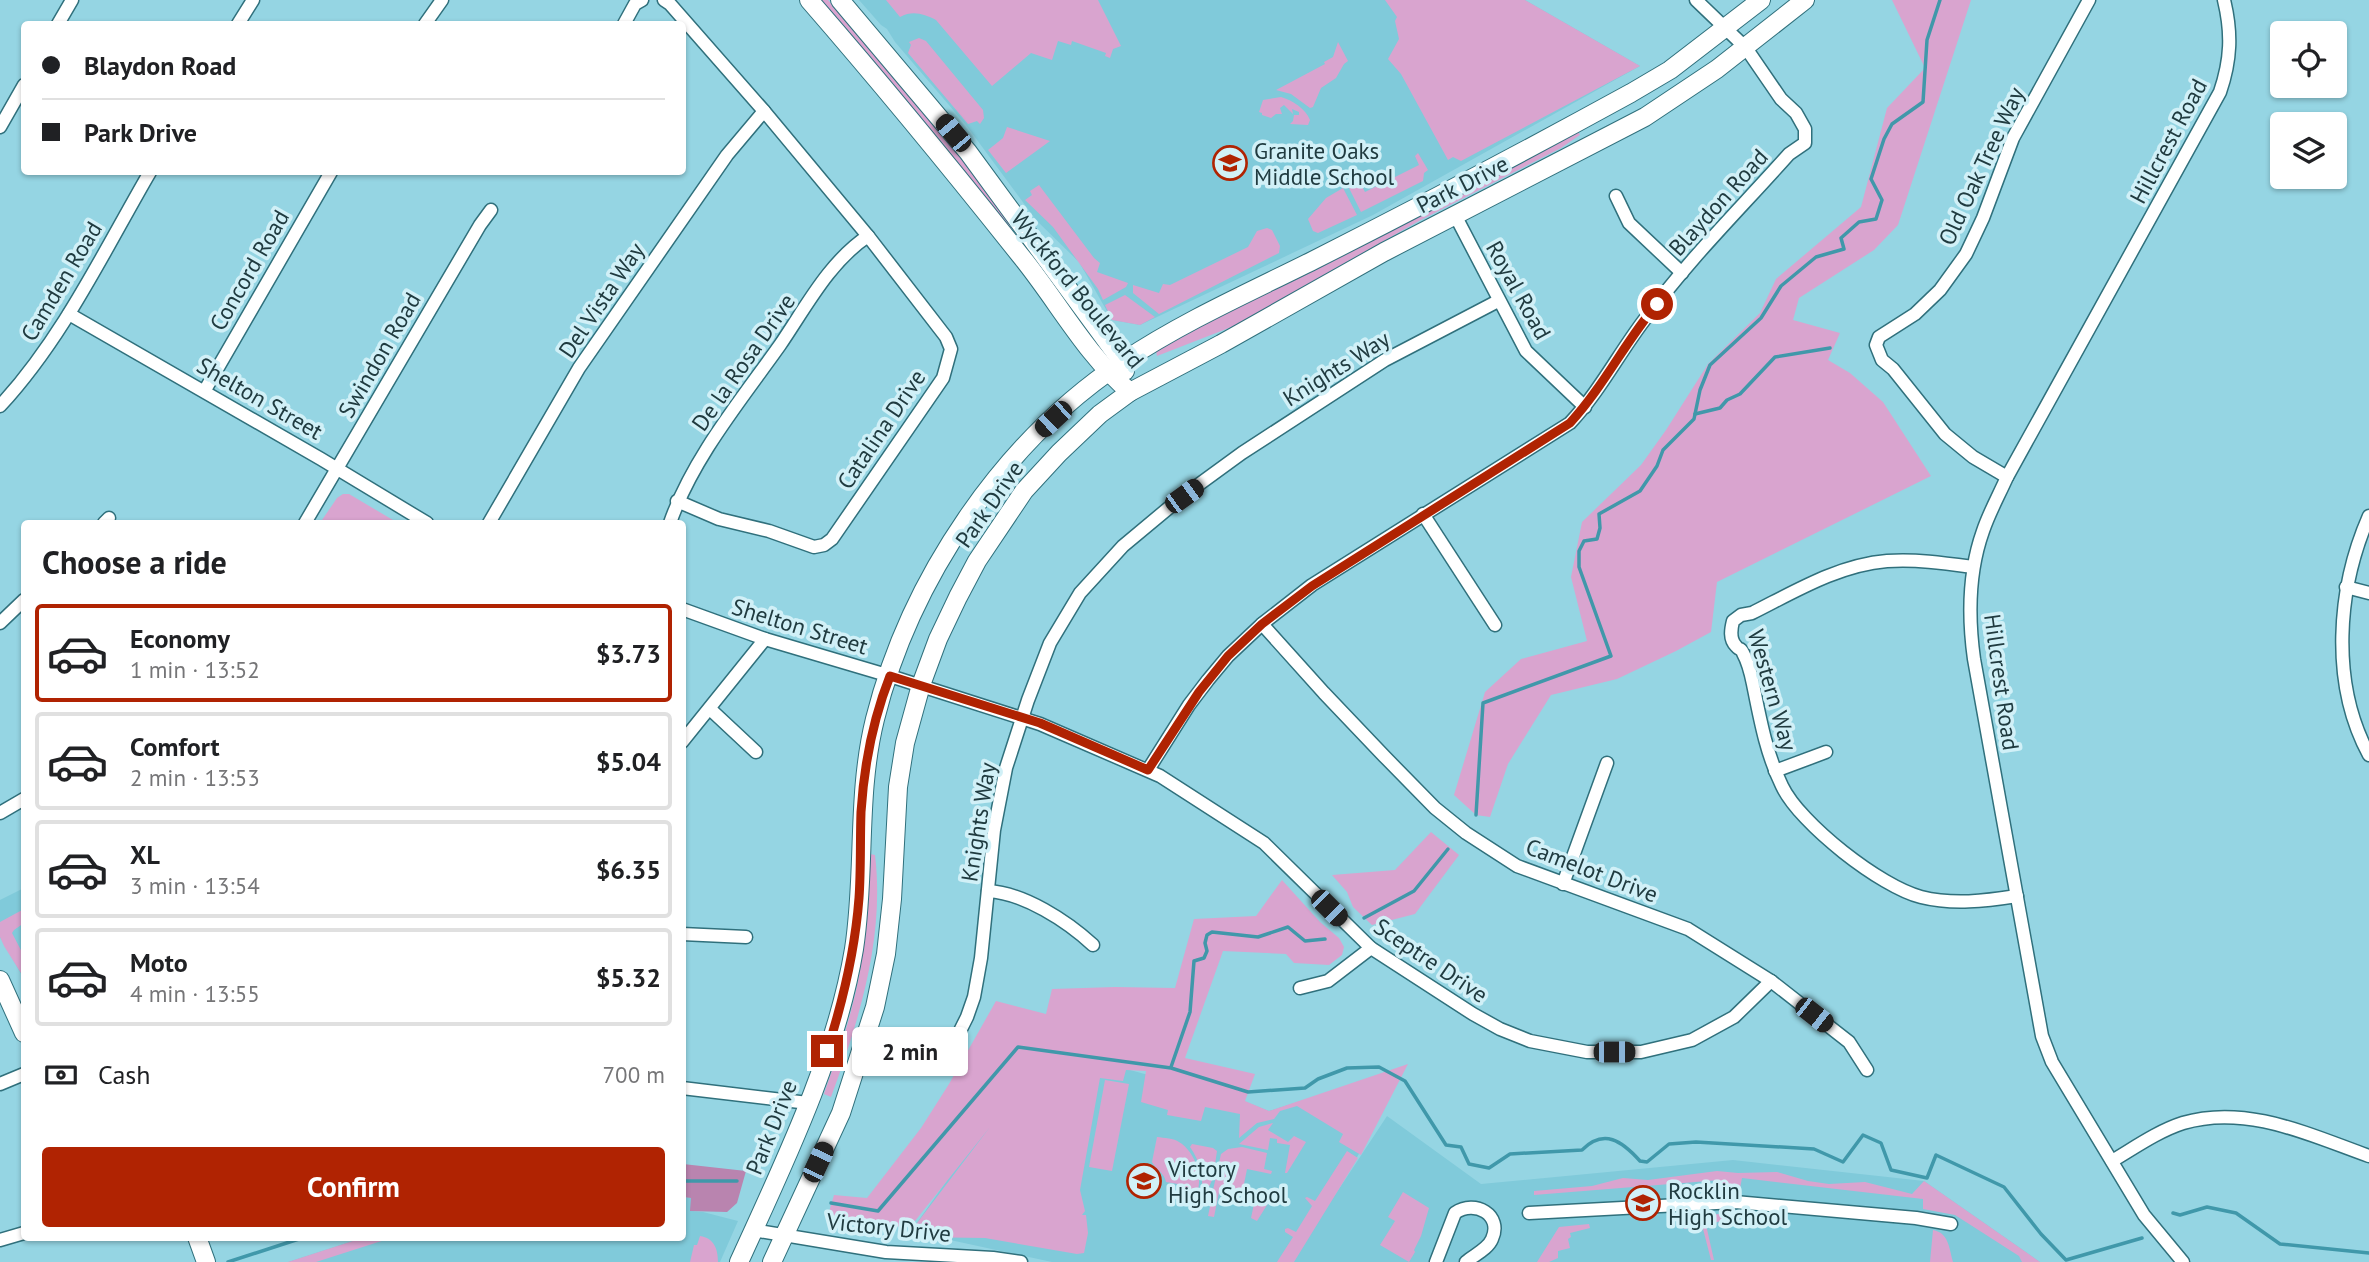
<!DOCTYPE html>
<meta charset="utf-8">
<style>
:root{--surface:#fff;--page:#f6f6f6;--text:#202124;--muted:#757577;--line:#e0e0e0;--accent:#b02302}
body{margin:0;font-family:"PT Sans",sans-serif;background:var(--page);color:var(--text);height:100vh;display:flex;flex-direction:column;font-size:26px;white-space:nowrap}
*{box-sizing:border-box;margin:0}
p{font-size:23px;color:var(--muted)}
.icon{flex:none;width:38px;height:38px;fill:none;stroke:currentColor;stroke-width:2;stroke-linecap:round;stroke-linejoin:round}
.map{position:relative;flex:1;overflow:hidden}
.sheet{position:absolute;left:21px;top:520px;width:665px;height:721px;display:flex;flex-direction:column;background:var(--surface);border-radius:7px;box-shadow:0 2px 5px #0004}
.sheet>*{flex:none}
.guide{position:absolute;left:21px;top:21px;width:665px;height:154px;border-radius:7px;box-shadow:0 2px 5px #0004;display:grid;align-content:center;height:154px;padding:0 21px;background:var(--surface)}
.fabs{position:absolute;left:2270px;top:21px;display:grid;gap:14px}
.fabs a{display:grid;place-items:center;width:77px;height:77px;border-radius:7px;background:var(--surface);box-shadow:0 2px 5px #0004;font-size:35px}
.end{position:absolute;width:32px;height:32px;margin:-16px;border:9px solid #b02302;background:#fff;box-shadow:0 0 0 4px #fff}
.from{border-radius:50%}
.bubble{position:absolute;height:49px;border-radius:7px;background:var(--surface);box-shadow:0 2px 5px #0004;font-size:23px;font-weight:700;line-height:49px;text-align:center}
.car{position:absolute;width:21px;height:42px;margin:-21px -10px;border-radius:9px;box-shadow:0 0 5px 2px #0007;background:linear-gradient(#222 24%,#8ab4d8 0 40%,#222 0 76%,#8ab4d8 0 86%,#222 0)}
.guide b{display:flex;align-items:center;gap:24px;height:66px;font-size:26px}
.guide b+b{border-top:2px solid var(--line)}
.guide i{width:18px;height:18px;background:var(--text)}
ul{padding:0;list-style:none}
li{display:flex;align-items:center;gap:21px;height:98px;margin:0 14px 10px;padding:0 7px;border:4px solid var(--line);border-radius:7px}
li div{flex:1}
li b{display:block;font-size:26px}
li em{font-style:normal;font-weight:700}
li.current{border-color:var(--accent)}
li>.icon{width:63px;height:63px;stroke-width:1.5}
h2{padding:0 21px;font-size:32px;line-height:84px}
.pay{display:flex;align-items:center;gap:18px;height:77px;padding:0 21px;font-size:26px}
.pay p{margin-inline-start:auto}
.action{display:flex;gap:14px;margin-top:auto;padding:14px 21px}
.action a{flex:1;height:80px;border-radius:7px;background:var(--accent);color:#fff;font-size:28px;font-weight:700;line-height:80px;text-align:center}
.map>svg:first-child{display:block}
.built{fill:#80cada}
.green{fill:#d9a4cf}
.forest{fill:#b984af}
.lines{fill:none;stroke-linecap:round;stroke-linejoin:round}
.stream{stroke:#4098aa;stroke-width:3.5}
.street-casing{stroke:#30707c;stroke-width:15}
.secondary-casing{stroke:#30707c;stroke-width:20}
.street{stroke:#fff;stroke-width:12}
.secondary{stroke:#fff;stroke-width:18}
.route{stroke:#b02302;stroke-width:9}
.labels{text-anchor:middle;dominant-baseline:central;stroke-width:7;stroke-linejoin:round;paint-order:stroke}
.street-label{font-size:23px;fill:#203b40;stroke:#d1f0f7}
.poi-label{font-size:23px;fill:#203b40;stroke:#d1f0f7;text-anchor:start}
</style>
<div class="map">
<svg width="2369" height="1262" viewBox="0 0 2369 1262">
<rect width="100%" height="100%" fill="#95d5e3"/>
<g class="built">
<polygon points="859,0 1525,0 1640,66 1373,215 1140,325 1112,320 1079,262 1036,220 966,125 895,42 887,29 881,25"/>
<polygon points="24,888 24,979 0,937 0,900"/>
<polygon points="1028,1066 1119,1067 1244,1101 1269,1111 1310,1098 1370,1135 1333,1198 1387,1116 1481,1184 1733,1160 1924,1181 2040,1262 1052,1262 918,1233 914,1227"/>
<polygon points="683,1197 692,1198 691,1211 703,1212 738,1221 720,1262 288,1262 365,1237 682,1237"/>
</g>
<g class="green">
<polygon points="817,0 828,0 841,15 949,142 1014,229 1011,231"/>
<path d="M 886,0 L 1098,0 L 1121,46 L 1113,49 L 1110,58 L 1105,56 L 1106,53 L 1072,41 L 1071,45 L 1058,41 L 1052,60 L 1031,53 L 992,86 L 936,20 C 924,14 913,10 900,17 Z"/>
<polygon points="1385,0 1525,0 1640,66 1461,161 1453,157 1448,160 1401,74 1388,59 1399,39 1395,21 1397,17"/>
<polygon points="1892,0 1971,0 1898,225 1874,250 1799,298 1793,320 1840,333 1828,360 1850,373 1883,402 1931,476 1717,582 1711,632 1676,651 1617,679 1551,695 1508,764 1490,817 1476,815 1454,795 1485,692 1521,659 1587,641 1571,577 1582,522 1641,465 1666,430 1708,364 1760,313 1776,279 1861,207 1887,108 1925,68"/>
<polygon points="919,38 926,41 983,110 984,118 980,124 977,121 968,124 908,53 911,45 909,42"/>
<polygon points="1338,42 1348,61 1344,64 1336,78 1321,88 1313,107 1310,108 1291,94 1276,90 1325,64 1324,62 1333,57"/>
<path d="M 1281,97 C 1292,100 1306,109 1310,120 L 1308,125 L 1290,124 L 1293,121 L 1294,115 L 1299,115 L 1299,112 L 1292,109 L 1293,114 L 1284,105 L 1280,108 L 1282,114 L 1276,114 L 1271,118 L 1262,115 L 1262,113 L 1259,112 L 1263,100 Z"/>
<polygon points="1007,127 1050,141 1006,173 988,150 1003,138"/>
<polygon points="1577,130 1580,135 1561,148 1419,221 1234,326 1157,356 1156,351 1238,306 1244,305 1246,302"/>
<polygon points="1418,153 1428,170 1424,173 1423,181 1361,212 1348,186 1359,181 1365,192 1419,165 1415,156"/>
<polygon points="1039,185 1094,258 1100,263 1097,272 1128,283 1126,287 1103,300 1098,289 1053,227 1025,200 1032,195 1030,191"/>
<polygon points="1343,188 1357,215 1318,233 1313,231 1308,219 1326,198"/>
<polygon points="1267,228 1272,230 1280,246 1279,253 1159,314 1133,293 1133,285 1159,293 1163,284 1170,285 1248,247 1257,231"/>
<polygon points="1125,295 1155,317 1140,325 1112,320 1105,305"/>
<polygon points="343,494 349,494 398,523 320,523 337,498"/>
<polygon points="1431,832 1459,855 1415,914 1372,925 1353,907 1347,892 1332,875 1395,870"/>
<path d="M 870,854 L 875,855 C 885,937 859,1021 831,1097 L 824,1094 C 833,1067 844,1039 851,1011 C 865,960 869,907 870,854 Z"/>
<polygon points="1282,880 1320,922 1339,938 1344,947 1342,955 1329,965 1294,963 1286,954 1223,951 1185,1058 1255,1074 1245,1101 1269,1111 1408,1064 1361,1155 1339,1142 1343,1134 1297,1106 1280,1111 1274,1119 1257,1123 1239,1138 1240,1114 1205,1107 1201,1121 1167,1115 1168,1110 1141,1102 1146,1071 1126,1070 1123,1081 1100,1078 1080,1190 1085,1211 1082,1215 1086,1215 1088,1233 1084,1253 1077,1254 985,1238 915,1237 916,1227 914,1227 990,1127 911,1226 879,1227 828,1215 834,1195 867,1198 921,1128 949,1084 996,1001 1046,1014 1052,989 1115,987 1175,988 1194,919 1256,916"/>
<polygon points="24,909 24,923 14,930 12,933 24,956 24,978 4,946 0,937 0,922"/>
<polygon points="1105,1080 1129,1084 1112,1171 1089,1167"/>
<polygon points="1273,1123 1268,1130 1288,1142 1294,1136 1306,1142 1287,1173 1285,1173 1290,1145 1277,1143 1277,1139 1270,1138 1268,1150 1239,1144 1259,1127"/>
<path d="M 1157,1137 C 1164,1138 1174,1138 1179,1142 C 1196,1152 1205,1181 1195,1197 L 1176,1192 L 1178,1184 L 1166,1182 C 1164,1172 1156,1170 1152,1162 Z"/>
<path d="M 1192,1144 L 1213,1148 L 1217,1151 L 1213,1178 L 1205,1196 L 1202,1194 C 1203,1175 1201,1163 1190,1147 Z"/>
<polygon points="1242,1147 1267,1153 1264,1169 1272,1171 1271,1174 1247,1169 1243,1189 1272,1197 1257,1221 1251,1218 1255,1199 1219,1192 1214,1217 1208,1216 1211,1202 1208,1200 1211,1199 1221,1154 1228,1149"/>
<polygon points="1347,1151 1358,1158 1294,1262 1277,1262 1293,1237 1285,1232 1285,1229 1288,1228 1296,1232 1312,1206 1305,1198 1307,1197 1315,1201"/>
<polygon points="1717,1171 1738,1173 1777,1172 1808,1181 1829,1184 1865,1182 1912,1194 1924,1181 2040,1262 2022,1262 2019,1256 1955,1215 1923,1209 1923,1199 1742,1178 1740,1188 1724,1190 1721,1188 1720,1180 1534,1195 1534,1191 1592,1186 1623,1178 1648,1180"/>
<polygon points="1403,1192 1429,1208 1421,1236 1414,1250 1415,1252 1409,1262 1380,1245 1395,1221 1388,1217"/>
<polygon points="1720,1214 1723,1215 1725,1220 1706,1225 1714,1260 1711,1260 1702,1225 1684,1229 1682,1222 1686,1216"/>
<polygon points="1589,1224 1590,1228 1570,1233 1571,1237 1568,1239 1570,1248 1558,1251 1558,1258 1549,1262 1537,1262 1559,1227"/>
<path d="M 1933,1230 C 1949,1233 1949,1248 1953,1262 L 1930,1262 Z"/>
<path d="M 700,1236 C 714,1238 718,1249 718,1262 L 690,1262 L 694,1245 L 697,1245 Z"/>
<polygon points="365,1237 394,1237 316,1262 288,1262"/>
</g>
<polygon class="forest" points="683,1164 746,1171 737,1203 727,1212 690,1211 691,1198 683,1197"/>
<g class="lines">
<g class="stream">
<polyline points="1695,414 1720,408 1727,400 1740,394 1775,357 1830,348"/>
<polyline points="1476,815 1483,703 1611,656 1579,567 1579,551 1584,541 1597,539 1600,528 1599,514 1640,491 1657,466 1663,450 1694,419 1700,390 1710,365 1761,318 1781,286 1816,257 1844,249 1841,238 1859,222 1876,219 1882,200 1871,179 1884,139 1892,124 1923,102 1927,40 1940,0"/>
<polyline points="1364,918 1414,891 1448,849"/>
<polyline points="1171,1067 1190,1012 1194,961 1204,958 1207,951 1205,943 1207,935 1212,932 1258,937 1288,927 1305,941 1325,939"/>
<polyline points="682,1181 737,1181"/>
<path d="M 831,1203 L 878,1211 L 1018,1047 L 1171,1068 L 1248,1092 L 1305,1088 L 1318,1079 L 1347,1068 L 1379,1067 L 1405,1081 L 1446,1145 L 1461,1147 L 1469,1164 L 1489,1168 L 1510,1154 L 1582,1150 C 1604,1128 1622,1141 1640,1161 L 1647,1162 L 1669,1144 L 1696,1142 L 1814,1149 L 1843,1162 L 1863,1135 L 1881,1143 L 1891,1170 L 1927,1178 L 1936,1155 L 2004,1187 L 2041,1234 L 2066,1260 L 2142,1238"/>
<polyline points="2173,1213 2180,1215 2207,1207 2236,1213 2280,1244 2369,1253"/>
<polyline points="228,1262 305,1237"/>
</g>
<g class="street-casing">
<g id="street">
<polyline points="664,0 670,4 764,111 868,236 946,337 951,349 943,378 832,539 824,545 814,547 769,531 719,519 677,501"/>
<polyline points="58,24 72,0"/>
<polyline points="238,24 253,0"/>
<polyline points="425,24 442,0"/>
<polyline points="624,24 635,4 642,0"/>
<polyline points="0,127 24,85"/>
<polyline points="1616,196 1629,223 1682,273"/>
<polyline points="1455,215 1526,351 1585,407"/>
<polyline points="69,314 321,459 427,523"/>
<polyline points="205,390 331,172"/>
<path d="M 0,406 C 63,338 104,251 150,172"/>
<polyline points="2007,477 1973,457 1945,434 1893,369 1882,360 1876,345 1879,337 1915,314 1940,290 1966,254 1983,218 2013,138 2089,0"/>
<polyline points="1423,514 1495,625"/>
<path d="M 2369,516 C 2337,589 2330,683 2369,755"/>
<polyline points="104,523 109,518"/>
<polyline points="305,523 480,225 491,210"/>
<polyline points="489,523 579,368 727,155 764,111"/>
<path d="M 670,523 C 692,459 741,400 780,345 C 806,307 829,262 868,236"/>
<path d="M 1973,567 C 1944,563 1916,559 1887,561 C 1838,565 1794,592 1752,613 L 1741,615 L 1733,621 C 1731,629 1729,639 1736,646 C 1741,652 1740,646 1743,653 C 1748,662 1751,674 1753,684 C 1760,719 1766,753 1782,786 C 1800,824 1881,887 1921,897 C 1953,905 1985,901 2017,896"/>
<polyline points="2346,587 2369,593"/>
<polyline points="682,609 765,639 890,676 1040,724 1160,776 1264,843 1371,948 1473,1014 1500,1029 1530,1041 1587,1052 1641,1052 1692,1040 1734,1017 1771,981"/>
<polyline points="0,623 24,600"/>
<polyline points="1262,624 1324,693 1384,756 1435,808 1466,833 1517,866 1688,929 1771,981 1849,1042 1867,1070"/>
<polyline points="710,709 756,752"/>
<polyline points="682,742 765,639"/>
<path d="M 1148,770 L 1189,705 L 1208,680 L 1228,656 L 1262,624 L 1312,585 L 1570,423 C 1600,391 1619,353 1645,319 C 1688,260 1741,208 1789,154 L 1805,143 L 1805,129 L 1796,113 L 1781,99 L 1746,48 L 1696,0"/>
<polyline points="1775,771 1826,752"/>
<polyline points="0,813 24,799"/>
<polyline points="1563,884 1607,763"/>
<path d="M 988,891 C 1024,893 1067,921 1093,945"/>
<polyline points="682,934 746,937"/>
<polyline points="1300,988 1328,981 1371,948"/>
<polyline points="925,1062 942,1050 958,1035 967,1017 974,997 981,958 994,830 1006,768 1028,700 1050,643 1080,593 1123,546 1183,496 1242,453 1385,360 1498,301"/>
<polyline points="0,1084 24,1074"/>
<polyline points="682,1088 808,1103"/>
<path d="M 2112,1161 C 2134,1148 2158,1131 2183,1123 C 2246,1104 2310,1135 2369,1156"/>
<polyline points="1529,1213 1735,1202 1916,1218 1951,1224"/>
<polyline points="753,1230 886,1252 993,1258 1021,1262"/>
<polyline points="0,1240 24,1233"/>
<path d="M 1436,1262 L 1455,1213 C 1475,1199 1503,1215 1492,1239 C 1488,1249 1474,1255 1466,1262"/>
<path d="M 2183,1262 L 2144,1215 L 2052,1062 L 2042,1036 L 1974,659 C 1968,616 1968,573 1983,531 C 1989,513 1999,495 2007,477 L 2220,92 C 2231,60 2232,33 2224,0"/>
</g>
</g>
<g class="secondary-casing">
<g id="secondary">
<path d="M 809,0 C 882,84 951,168 1020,255 C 1057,300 1085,354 1130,392"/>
<polyline points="840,0 968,152 1122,362 1125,371"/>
<polyline points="0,980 24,1033"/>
<polyline points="197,1237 206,1262"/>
<path d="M 739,1262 C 784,1163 836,1057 854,949 C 866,872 856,796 875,719 C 910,579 1003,441 1124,361 C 1184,321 1250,292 1314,260 C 1421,206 1527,150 1631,93 L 1670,70 L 1761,0"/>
<polyline points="772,1262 841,1113 875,1007 886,954 892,899 898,787 905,743 921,685 938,639 958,597 977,561 1024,491 1059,453 1100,414 1130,392 1221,344 1384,252 1645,117 1717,69 1805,0"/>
</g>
</g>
<use href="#street" class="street"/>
<use href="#secondary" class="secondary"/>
</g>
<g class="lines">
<path class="route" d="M 827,1051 C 843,1001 855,951 859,898 C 861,870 860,841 861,812 C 864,766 873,719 890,676 L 1040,723 L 1148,770 L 1199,692 L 1228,656 L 1262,624 L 1312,586 L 1570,423 C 1604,386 1625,342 1657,304"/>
</g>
<defs>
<g id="school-ring" transform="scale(1.75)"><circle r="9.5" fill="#d1f0f7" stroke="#b02302" stroke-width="1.5"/><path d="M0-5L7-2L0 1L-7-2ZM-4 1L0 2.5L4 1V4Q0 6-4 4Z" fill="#b02302"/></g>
</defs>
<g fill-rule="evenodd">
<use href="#school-ring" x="1230" y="163"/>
<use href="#school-ring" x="1144" y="1181"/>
<use href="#school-ring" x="1643" y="1203"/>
</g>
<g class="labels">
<g class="street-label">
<text transform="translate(2168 141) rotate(-62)">Hillcrest Road</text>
<text transform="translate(1981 166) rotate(-65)">Old Oak Tree Way</text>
<text transform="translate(1462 184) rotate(-27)">Park Drive</text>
<text transform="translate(1718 202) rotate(-48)">Blaydon Road</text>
<text transform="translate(249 270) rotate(-60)">Concord Road</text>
<text transform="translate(61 281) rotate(-59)">Camden Road</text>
<text transform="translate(1078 289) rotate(51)">Wyckford Boulevard</text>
<text transform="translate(1519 290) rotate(61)">Royal Road</text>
<text transform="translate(601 300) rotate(-56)">Del Vista Way</text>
<text transform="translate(379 355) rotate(-60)">Swindon Road</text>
<text transform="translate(743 362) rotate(-55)">De la Rosa Drive</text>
<text transform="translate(1336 368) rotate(-32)">Knights Way</text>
<text transform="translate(260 398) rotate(30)">Shelton Street</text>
<text transform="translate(881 429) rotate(-56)">Catalina Drive</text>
<text transform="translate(989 504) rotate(-55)">Park Drive</text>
<text transform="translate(800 626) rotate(17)">Shelton Street</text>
<text transform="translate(2002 682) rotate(82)">Hillcrest Road</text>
<text transform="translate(1773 690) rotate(74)">Western Way</text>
<text transform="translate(978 822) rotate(-81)">Knights Way</text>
<text transform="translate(1592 870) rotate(21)">Camelot Drive</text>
<text transform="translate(1431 960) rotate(34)">Sceptre Drive</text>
<text transform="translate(771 1127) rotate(-68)">Park Drive</text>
<text transform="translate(889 1227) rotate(6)">Victory Drive</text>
</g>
<g class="poi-label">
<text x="1254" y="150">Granite Oaks<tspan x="1254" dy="26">Middle School</tspan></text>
<text x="1168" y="1168">Victory<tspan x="1168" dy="26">High School</tspan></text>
<text x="1668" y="1190">Rocklin<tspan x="1668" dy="26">High School</tspan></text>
</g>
</g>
</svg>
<div class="fabs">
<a><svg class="icon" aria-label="locate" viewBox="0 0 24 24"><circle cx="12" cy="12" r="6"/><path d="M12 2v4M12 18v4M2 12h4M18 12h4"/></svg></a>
<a><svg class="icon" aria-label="layers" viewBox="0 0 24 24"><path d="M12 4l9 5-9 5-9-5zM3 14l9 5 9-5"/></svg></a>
</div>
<i class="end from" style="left:1657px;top:304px"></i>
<i class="end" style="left:827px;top:1051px"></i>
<div class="bubble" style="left:852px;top:1027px;width:116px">2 min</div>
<i class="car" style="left:953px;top:133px;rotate:320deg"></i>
<i class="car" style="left:1053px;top:419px;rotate:227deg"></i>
<i class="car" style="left:1184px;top:496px;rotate:54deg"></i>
<i class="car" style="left:1329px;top:908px;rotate:135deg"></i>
<i class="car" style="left:1814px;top:1015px;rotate:128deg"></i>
<i class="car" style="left:1614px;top:1052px;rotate:90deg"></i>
<i class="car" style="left:818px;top:1162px;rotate:25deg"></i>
<div class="guide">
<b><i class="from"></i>Blaydon Road</b>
<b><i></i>Park Drive</b>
</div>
<section class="sheet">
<h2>Choose a ride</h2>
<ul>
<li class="current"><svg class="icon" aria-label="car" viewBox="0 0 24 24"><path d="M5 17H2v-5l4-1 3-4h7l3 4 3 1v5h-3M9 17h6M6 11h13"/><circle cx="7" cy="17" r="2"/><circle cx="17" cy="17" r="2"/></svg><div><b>Economy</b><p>1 min · 13:52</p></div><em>$3.73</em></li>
<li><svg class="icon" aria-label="car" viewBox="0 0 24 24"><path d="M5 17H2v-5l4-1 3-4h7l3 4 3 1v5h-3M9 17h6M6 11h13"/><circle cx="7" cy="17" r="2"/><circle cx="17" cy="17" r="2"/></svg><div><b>Comfort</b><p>2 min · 13:53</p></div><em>$5.04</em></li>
<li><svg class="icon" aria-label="car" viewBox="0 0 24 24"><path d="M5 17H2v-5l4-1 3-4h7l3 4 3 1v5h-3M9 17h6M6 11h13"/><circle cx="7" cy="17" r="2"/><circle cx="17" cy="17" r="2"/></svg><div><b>XL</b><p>3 min · 13:54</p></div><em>$6.35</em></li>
<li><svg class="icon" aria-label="car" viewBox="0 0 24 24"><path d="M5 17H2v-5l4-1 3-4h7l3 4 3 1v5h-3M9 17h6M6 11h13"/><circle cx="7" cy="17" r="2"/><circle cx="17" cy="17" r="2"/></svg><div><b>Moto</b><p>4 min · 13:55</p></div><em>$5.32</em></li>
</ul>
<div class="pay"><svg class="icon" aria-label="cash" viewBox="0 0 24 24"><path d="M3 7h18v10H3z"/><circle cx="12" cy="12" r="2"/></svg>Cash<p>700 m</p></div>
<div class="action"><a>Confirm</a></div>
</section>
</div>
